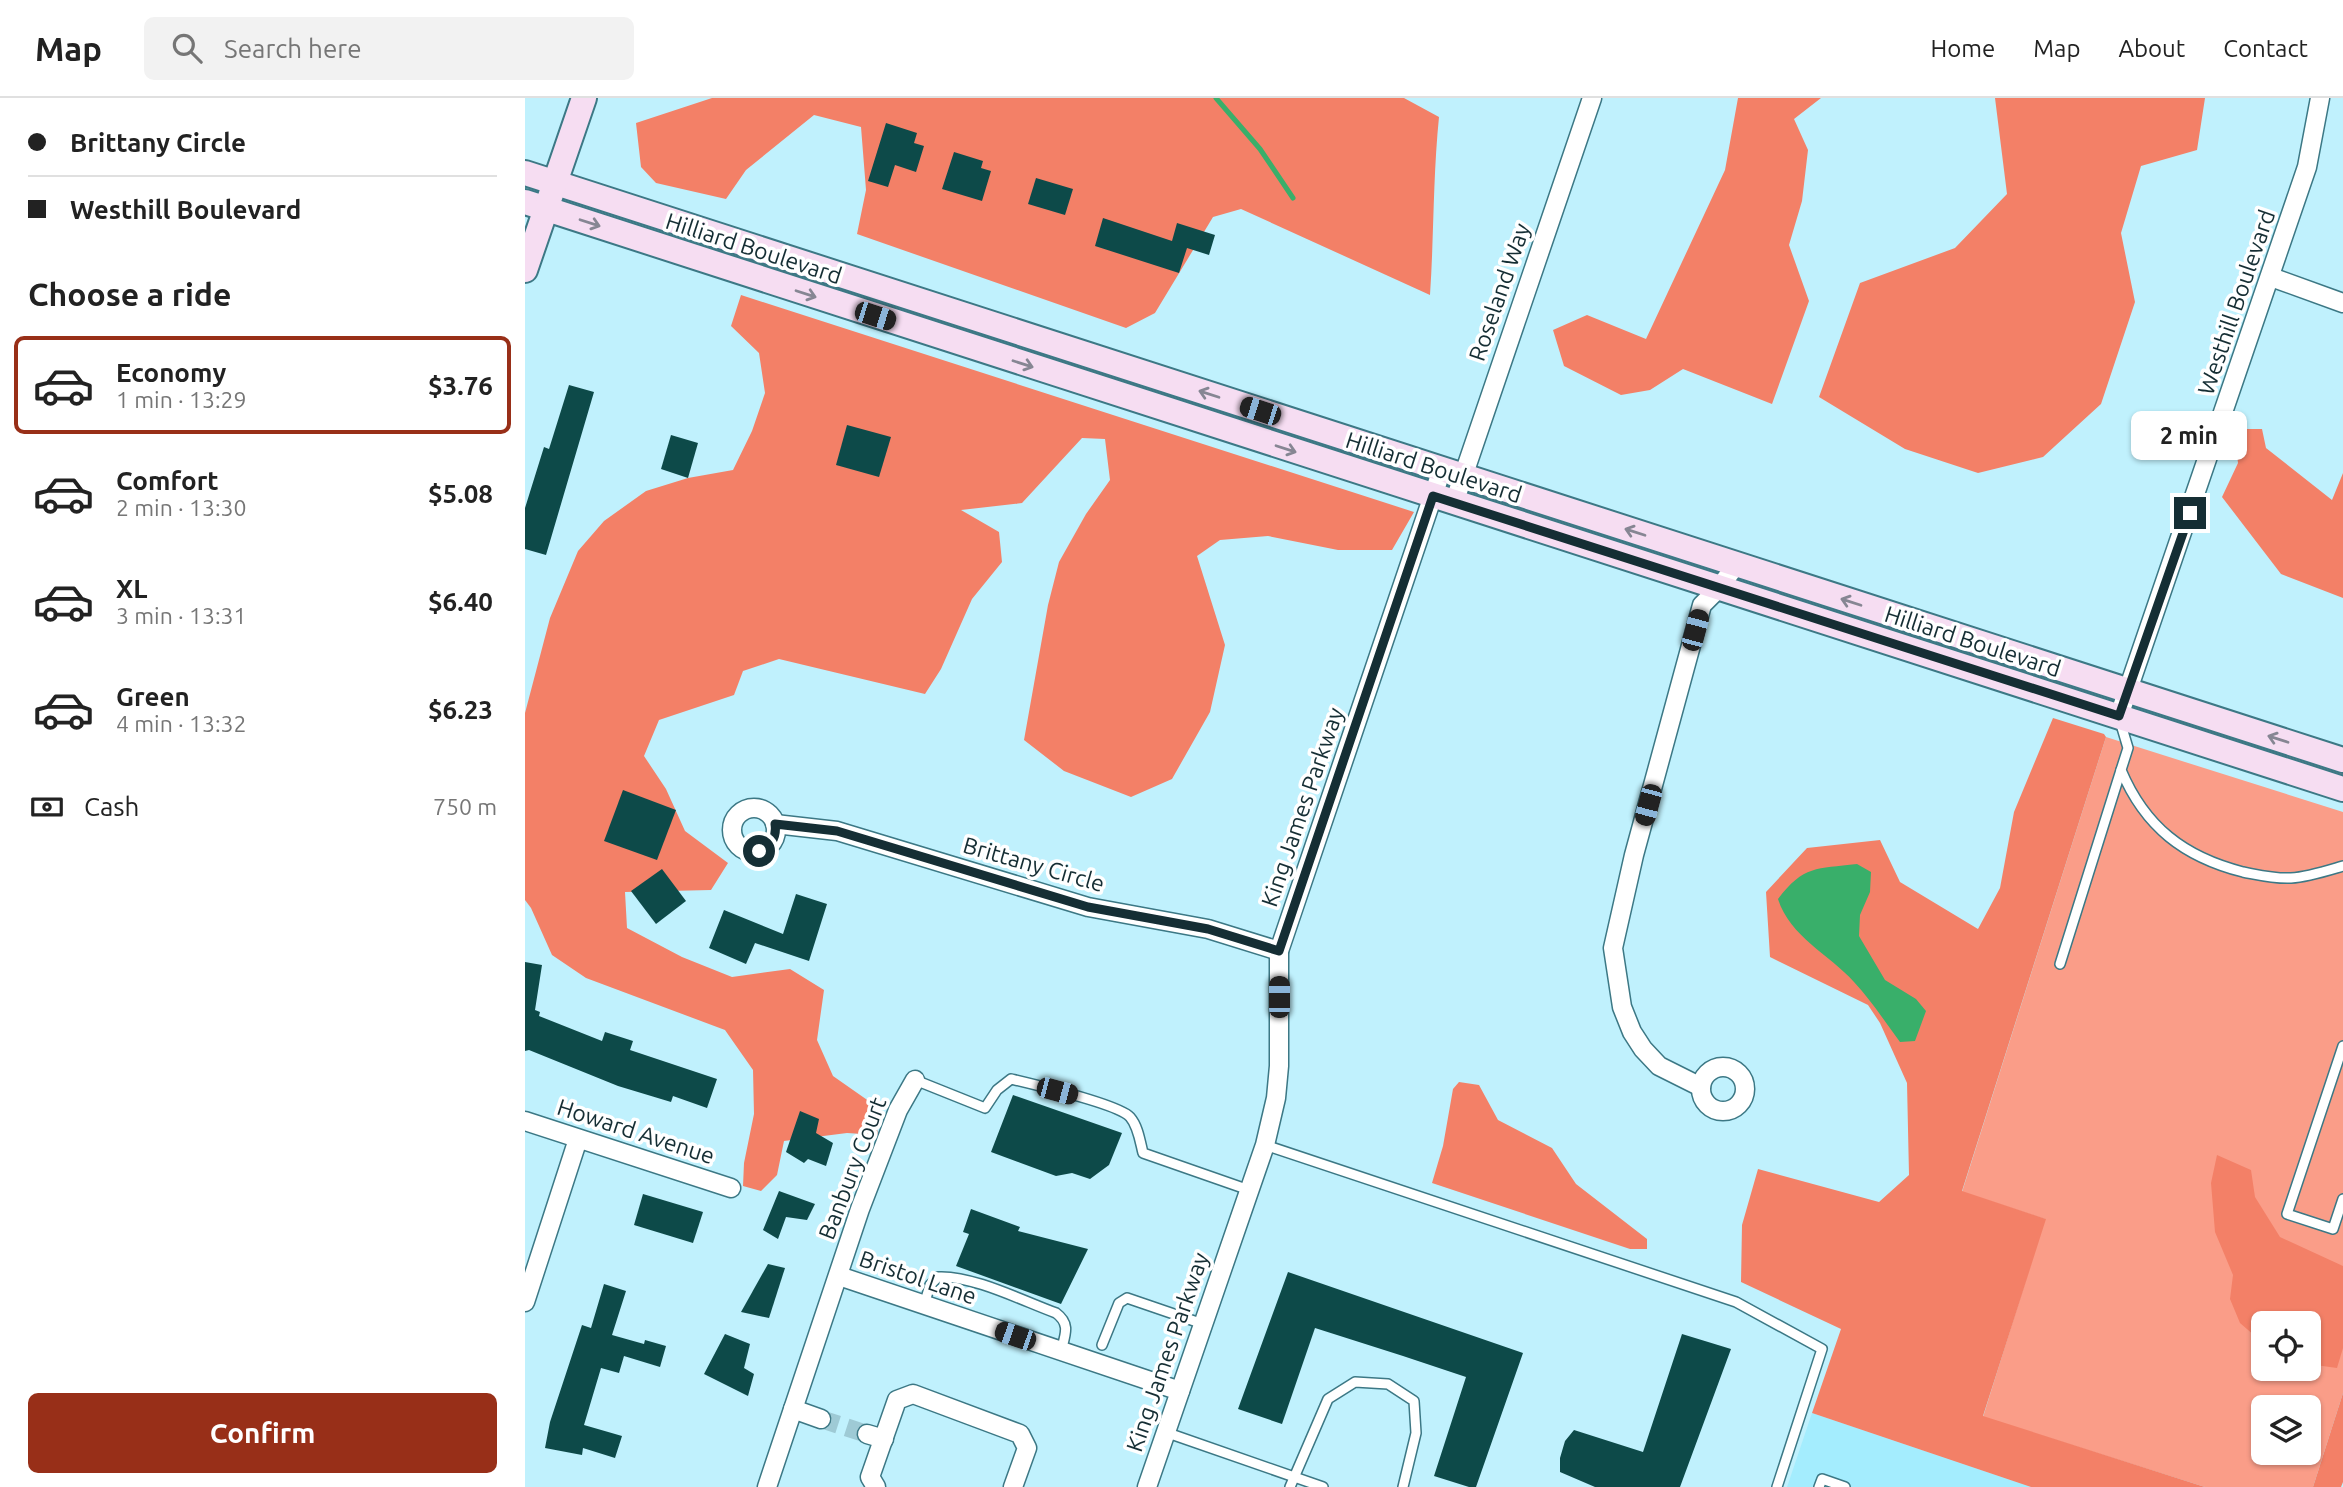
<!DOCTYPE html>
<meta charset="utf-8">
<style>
:root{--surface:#fff;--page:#f2f2f2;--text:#222;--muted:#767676;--line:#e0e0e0;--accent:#982f18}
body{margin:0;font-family:Ubuntu,sans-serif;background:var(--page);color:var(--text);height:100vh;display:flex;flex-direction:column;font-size:26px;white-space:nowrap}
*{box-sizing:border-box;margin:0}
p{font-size:23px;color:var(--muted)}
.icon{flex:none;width:38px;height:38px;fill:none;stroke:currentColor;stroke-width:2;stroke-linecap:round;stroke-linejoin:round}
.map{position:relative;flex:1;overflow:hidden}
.sheet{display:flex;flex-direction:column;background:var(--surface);width:525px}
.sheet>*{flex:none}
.guide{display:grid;align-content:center;height:154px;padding:0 28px;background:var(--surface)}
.buttons{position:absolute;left:1726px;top:1213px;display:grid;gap:14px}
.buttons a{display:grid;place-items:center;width:70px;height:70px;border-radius:10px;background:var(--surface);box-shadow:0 2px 5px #0004;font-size:35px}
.end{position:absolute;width:32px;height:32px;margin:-16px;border:9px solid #152e34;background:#fff;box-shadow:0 0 0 4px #fff}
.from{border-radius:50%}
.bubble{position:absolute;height:49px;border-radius:10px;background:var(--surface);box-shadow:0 2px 5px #0004;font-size:23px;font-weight:600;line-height:49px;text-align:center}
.car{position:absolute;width:21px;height:42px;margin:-21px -10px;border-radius:9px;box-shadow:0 0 5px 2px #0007;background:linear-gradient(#222 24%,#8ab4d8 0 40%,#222 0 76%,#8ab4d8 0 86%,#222 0)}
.guide b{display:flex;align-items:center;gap:24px;height:66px;font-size:26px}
.guide b+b{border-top:2px solid var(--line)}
.guide i{width:18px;height:18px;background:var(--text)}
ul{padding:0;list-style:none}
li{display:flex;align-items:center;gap:21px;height:98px;margin:0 14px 10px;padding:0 14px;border:4px solid transparent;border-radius:10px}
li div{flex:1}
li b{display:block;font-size:26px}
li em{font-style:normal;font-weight:600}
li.current{border-color:var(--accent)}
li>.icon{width:63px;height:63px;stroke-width:1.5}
h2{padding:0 28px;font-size:32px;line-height:84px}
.pay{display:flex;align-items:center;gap:18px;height:77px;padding:0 28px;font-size:26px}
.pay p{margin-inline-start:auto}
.action{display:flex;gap:14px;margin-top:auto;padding:14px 28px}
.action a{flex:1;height:80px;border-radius:10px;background:var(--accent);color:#fff;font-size:28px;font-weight:600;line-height:80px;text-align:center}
header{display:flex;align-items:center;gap:42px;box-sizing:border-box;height:98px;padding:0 35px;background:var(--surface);border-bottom:2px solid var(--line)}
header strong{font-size:33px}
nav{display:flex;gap:38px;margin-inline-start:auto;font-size:24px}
.search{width:490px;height:63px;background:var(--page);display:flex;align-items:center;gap:18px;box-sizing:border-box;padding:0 24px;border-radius:10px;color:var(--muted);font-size:26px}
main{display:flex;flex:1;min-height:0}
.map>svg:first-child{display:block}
.built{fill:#a4edfe}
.green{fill:#fa9d88;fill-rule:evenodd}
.forest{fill:#f38067}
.water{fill:#39af6a}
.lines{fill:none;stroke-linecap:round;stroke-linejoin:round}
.stream{stroke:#39af6a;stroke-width:5}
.building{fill:#0d4a49}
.street-tunnel{stroke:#9ecad5;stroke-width:18;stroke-dasharray:18 9;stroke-linecap:butt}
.lane-casing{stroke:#3c7885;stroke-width:12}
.street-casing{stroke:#3c7885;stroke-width:21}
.secondary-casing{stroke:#3c7885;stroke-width:28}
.lane{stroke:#fff;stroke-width:9}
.street{stroke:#fff;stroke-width:18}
.secondary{stroke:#f6ddf2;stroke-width:24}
.oneway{stroke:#868693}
.route{stroke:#152e34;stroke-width:9}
.labels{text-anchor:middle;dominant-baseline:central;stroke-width:7;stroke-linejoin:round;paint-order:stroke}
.street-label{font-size:23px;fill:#152e34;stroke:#fff}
</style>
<header>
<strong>Map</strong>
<div class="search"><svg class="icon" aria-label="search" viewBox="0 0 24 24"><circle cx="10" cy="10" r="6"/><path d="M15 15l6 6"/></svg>Search here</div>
<nav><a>Home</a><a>Map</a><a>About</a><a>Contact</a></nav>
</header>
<main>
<section class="sheet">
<div class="guide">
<b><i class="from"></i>Brittany Circle</b>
<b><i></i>Westhill Boulevard</b>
</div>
<h2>Choose a ride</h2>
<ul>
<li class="current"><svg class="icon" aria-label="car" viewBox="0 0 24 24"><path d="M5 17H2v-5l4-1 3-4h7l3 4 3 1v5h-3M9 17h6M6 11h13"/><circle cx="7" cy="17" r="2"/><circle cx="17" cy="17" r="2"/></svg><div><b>Economy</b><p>1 min · 13:29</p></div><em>$3.76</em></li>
<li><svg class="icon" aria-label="car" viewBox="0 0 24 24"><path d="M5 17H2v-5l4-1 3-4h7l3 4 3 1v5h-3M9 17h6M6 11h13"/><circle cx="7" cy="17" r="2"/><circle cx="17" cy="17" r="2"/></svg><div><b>Comfort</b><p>2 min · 13:30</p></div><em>$5.08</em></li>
<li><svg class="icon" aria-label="car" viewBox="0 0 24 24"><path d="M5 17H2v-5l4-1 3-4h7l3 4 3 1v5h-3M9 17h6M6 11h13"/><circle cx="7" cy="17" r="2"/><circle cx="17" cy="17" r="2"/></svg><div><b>XL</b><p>3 min · 13:31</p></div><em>$6.40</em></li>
<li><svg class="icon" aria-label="car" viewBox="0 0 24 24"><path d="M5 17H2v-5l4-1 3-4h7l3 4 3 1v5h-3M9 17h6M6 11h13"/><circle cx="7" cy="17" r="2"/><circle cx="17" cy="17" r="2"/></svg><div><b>Green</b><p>4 min · 13:32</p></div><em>$6.23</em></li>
</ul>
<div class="pay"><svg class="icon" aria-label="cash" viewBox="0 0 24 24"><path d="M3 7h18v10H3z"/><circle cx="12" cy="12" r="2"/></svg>Cash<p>750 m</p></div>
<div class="action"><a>Confirm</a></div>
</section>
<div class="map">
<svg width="1818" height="1389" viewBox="0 0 1818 1389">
<rect width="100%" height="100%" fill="#c0f1fd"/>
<polygon class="built" points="1287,1315 1506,1389 1262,1389"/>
<g class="green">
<polygon points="191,146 475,239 475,246 188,157"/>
<polygon points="501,248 888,373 888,377 886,380 499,252"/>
<polygon points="957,395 1177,465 1179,472 1178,474 957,403"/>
<polygon points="1231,485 1575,594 1576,599 1574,602 1230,490"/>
<polygon points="1637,615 1818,672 1818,682 1629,621"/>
<path d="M 1581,639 L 1818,714 L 1818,1295 L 1788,1389 L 1680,1389 L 1458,1319 L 1520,1121 L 1437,1094 ZM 1738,1225 L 1783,1225 L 1783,1270 L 1738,1270 ZM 1738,1309 L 1783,1309 L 1783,1354 L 1738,1354 Z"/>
</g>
<g class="forest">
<path d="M 187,0 L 879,0 L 914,19 C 908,78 909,138 905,197 L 716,111 L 688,119 L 630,215 L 601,230 L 332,136 L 341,92 L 336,29 L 289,17 L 221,72 L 201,101 L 131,85 L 116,69 L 111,25 Z"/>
<polygon points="1213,0 1296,0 1269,21 1283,52 1277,103 1264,147 1284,203 1247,306 1158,271 1125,292 1096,297 1039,268 1028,232 1062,217 1121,241 1200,72"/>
<polygon points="1470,0 1680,0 1672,52 1616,68 1596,135 1610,204 1576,306 1518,359 1453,375 1380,351 1294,299 1335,185 1430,150 1482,96"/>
<polygon points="216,197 889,414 867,452 813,452 743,438 695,442 672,458 700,547 685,614 647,681 606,699 539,673 499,642 523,507 534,464 561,416 585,382 580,341 557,340 497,405 436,412 474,434 477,464 447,501 416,571 400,596 254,561 218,573 209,597 134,622 119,658 141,691 160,733 203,765 186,792 100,794 102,830 157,859 207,879 265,871 299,892 292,942 308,978 348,1006 353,1037 322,1035 259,1043 252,1077 236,1093 218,1088 219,1065 229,1016 228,972 200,932 61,880 27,857 6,810 0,802 0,615 25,520 53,453 79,423 121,393 163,380 208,372 227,333 240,295 234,255 206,228"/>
<polygon points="1721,331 1737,331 1741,350 1807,402 1818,375 1818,500 1756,476 1697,399 1713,365 1710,343"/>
<polygon points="1528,620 1579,636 1581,639 1437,1093 1521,1121 1458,1318 1680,1389 1506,1389 1287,1315 1316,1231 1216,1184 1217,1127 1233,1071 1354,1104 1384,1077 1382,985 1355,925 1343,907 1245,859 1241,794 1282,750 1355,742 1375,784 1453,831 1475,790 1489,714"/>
<polygon points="934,984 954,987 973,1022 1027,1050 1051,1086 1122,1141 1122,1151 1105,1151 907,1085 918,1048 928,991"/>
<polygon points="1692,1057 1726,1072 1730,1099 1755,1139 1818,1168 1818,1250 1812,1270 1783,1266 1783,1225 1738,1225 1738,1245 1715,1225 1705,1201 1708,1177 1690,1134 1686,1085"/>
<polygon points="1818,1295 1818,1384 1816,1389 1788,1389"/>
</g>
<path class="water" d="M 1332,766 L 1346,774 L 1345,794 L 1335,817 L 1334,838 L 1360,882 L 1391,901 L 1401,913 L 1390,943 L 1375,944 C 1360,924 1346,902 1329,884 C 1304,856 1265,839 1253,801 C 1279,767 1291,771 1332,766 Z"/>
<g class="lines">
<polyline class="stream" points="691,0 735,51 768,100"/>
</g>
<g class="building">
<polygon points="361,25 392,35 389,45 399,48 391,74 370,67 363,89 343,83"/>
<polygon points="429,54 458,63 456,70 466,73 457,103 417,91"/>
<polygon points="511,80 548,91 540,117 503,106"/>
<polygon points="578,120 647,143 652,125 690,137 684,157 662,150 654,175 570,148"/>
<polygon points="44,287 69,294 21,457 0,451 0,410 19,349 24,351"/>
<polygon points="322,327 366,339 354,379 311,367"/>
<polygon points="146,337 173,345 163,380 136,371"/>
<polygon points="98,692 151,712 132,762 79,743"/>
<polygon points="137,771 161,803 131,826 106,793"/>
<polygon points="271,796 302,806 284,863 230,845 221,866 184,850 199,812 258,836"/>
<polygon points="0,864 17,867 10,912 15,914 14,918 77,943 80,934 108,943 105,952 192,981 182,1010 148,998 146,1004 93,988 4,952 0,953"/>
<polygon points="488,997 597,1035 584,1067 565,1081 547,1075 531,1078 466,1054"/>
<polygon points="275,1013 294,1021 291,1035 308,1045 301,1068 283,1061 279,1065 261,1054"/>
<polygon points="254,1093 290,1106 282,1122 261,1119 253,1141 238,1132"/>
<polygon points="118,1096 178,1114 168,1145 109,1127"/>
<polygon points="446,1111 495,1129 493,1133 563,1151 536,1206 431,1168 444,1136 438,1134"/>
<polygon points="243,1166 260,1170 244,1220 216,1214"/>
<polygon points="763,1174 998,1255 951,1389 944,1389 909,1378 941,1279 878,1258 790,1230 757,1326 713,1311"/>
<polygon points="79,1186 101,1193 87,1237 119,1246 120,1242 141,1248 135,1269 99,1258 94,1275 76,1270 59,1327 97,1338 90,1360 58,1350 57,1357 20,1350 25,1324 57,1227 66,1230"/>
<polygon points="200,1236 225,1246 219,1270 229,1276 223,1298 179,1276"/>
<polygon points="1157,1236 1206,1251 1155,1389 1070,1389 1035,1374 1035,1360 1040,1343 1049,1332 1118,1354"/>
</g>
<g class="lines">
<polyline class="street-tunnel" points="296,1321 342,1336"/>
<g class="lane-casing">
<g id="lane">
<path d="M 1595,623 L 1603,650 L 1596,672 C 1620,729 1659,759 1718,774 C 1734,777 1750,781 1766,780 C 1783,779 1801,773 1818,768"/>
<polyline points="1535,866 1596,672"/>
<polyline points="1818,948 1762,1116 1808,1131 1818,1101"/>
<path d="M 390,982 L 460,1010 L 472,992 L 486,981 C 507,986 593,1006 605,1019 C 613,1028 615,1043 618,1055 L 724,1092"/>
<polyline points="740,1047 1211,1204 1297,1251 1252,1389"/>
<path d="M 399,1207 L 405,1187 L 413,1179 C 447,1177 498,1203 531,1215 C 546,1226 540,1237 536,1253"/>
<polyline points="577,1247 594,1205 602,1200 678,1226"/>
<polyline points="640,1334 798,1389"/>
<polyline points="765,1389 803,1301 830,1284 863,1286 889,1303 891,1335 878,1389"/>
<polyline points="1294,1389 1297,1381 1320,1389"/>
</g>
</g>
<g class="street-casing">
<g id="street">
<polyline points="1746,179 1818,205"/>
<polyline points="929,405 1067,0"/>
<polyline points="1594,618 1782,69 1795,0"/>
<circle cx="229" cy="732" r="22"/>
<polyline points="250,726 312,733 563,809 683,831 754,853"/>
<circle cx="1198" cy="991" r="22"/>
<polyline points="1176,989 1134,968 1118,951 1107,934 1097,909 1088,850 1109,757 1177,507 1194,490 1211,467"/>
<polyline points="0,1023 206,1090"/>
<polyline points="314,1178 655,1293"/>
<polyline points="0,1204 53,1041"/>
<polyline points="268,1311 296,1321"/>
<polyline points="342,1336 359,1341"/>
<polyline points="242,1389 335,1111 373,1012 390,982"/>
<polyline points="351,1389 345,1379 372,1302 388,1296 495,1336 502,1350 488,1389"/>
<polyline points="622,1389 740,1047 751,1000 754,968 754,853 917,371"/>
</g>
</g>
<g class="secondary-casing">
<g id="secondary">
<polyline points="0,75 1818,662"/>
<polyline points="0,104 1818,691"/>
<polyline points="0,172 59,0"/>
</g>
</g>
<use href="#lane" class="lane"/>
<use href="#street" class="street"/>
<use href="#secondary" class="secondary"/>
</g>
<defs><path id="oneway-shaft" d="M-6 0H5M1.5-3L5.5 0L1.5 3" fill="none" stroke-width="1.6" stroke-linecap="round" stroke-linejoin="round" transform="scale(1.75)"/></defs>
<g class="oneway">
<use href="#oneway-shaft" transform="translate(65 125) rotate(18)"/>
<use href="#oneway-shaft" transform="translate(281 196) rotate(18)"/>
<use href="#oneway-shaft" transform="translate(498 266) rotate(18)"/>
<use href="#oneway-shaft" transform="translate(684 296) rotate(-162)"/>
<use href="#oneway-shaft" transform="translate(761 351) rotate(18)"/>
<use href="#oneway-shaft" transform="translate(1110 434) rotate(-162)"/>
<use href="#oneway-shaft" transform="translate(1326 504) rotate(-162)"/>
<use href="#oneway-shaft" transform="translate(1753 641) rotate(-162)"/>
</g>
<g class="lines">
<path class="route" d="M 234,753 C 246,748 252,739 250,726 L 312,733 L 563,809 L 683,831 L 754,853 L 908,398 L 1594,618 L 1665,415"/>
</g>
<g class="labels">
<g class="street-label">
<text transform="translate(229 150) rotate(18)">Hilliard Boulevard</text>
<text transform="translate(974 194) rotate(-71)">Roseland Way</text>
<text transform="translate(1711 204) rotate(-71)">Westhill Boulevard</text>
<text transform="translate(909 369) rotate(18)">Hilliard Boulevard</text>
<text transform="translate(1448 543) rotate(18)">Hilliard Boulevard</text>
<text transform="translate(777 709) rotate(-71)">King James Parkway</text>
<text transform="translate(509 766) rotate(16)">Brittany Circle</text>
<text transform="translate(111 1033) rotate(18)">Howard Avenue</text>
<text transform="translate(327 1070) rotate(-69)">Banbury Court</text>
<text transform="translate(393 1179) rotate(19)">Bristol Lane</text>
<text transform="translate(642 1254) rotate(-71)">King James Parkway</text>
</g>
</g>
</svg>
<div class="buttons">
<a><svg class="icon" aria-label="locate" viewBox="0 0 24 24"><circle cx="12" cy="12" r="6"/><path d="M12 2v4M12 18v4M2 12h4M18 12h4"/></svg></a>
<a><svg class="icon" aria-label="layers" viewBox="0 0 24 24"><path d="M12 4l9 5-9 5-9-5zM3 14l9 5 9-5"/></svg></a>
</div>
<i class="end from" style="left:234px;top:753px"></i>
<i class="end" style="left:1665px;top:415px"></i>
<div class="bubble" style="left:1606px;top:313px;width:116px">2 min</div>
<i class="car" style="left:350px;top:218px;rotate:108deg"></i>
<i class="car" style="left:735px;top:313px;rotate:288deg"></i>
<i class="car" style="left:1170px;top:532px;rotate:15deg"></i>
<i class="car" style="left:1123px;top:707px;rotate:195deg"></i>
<i class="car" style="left:754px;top:899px;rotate:0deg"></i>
<i class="car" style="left:532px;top:993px;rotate:105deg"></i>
<i class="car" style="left:490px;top:1238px;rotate:289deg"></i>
</div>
</main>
